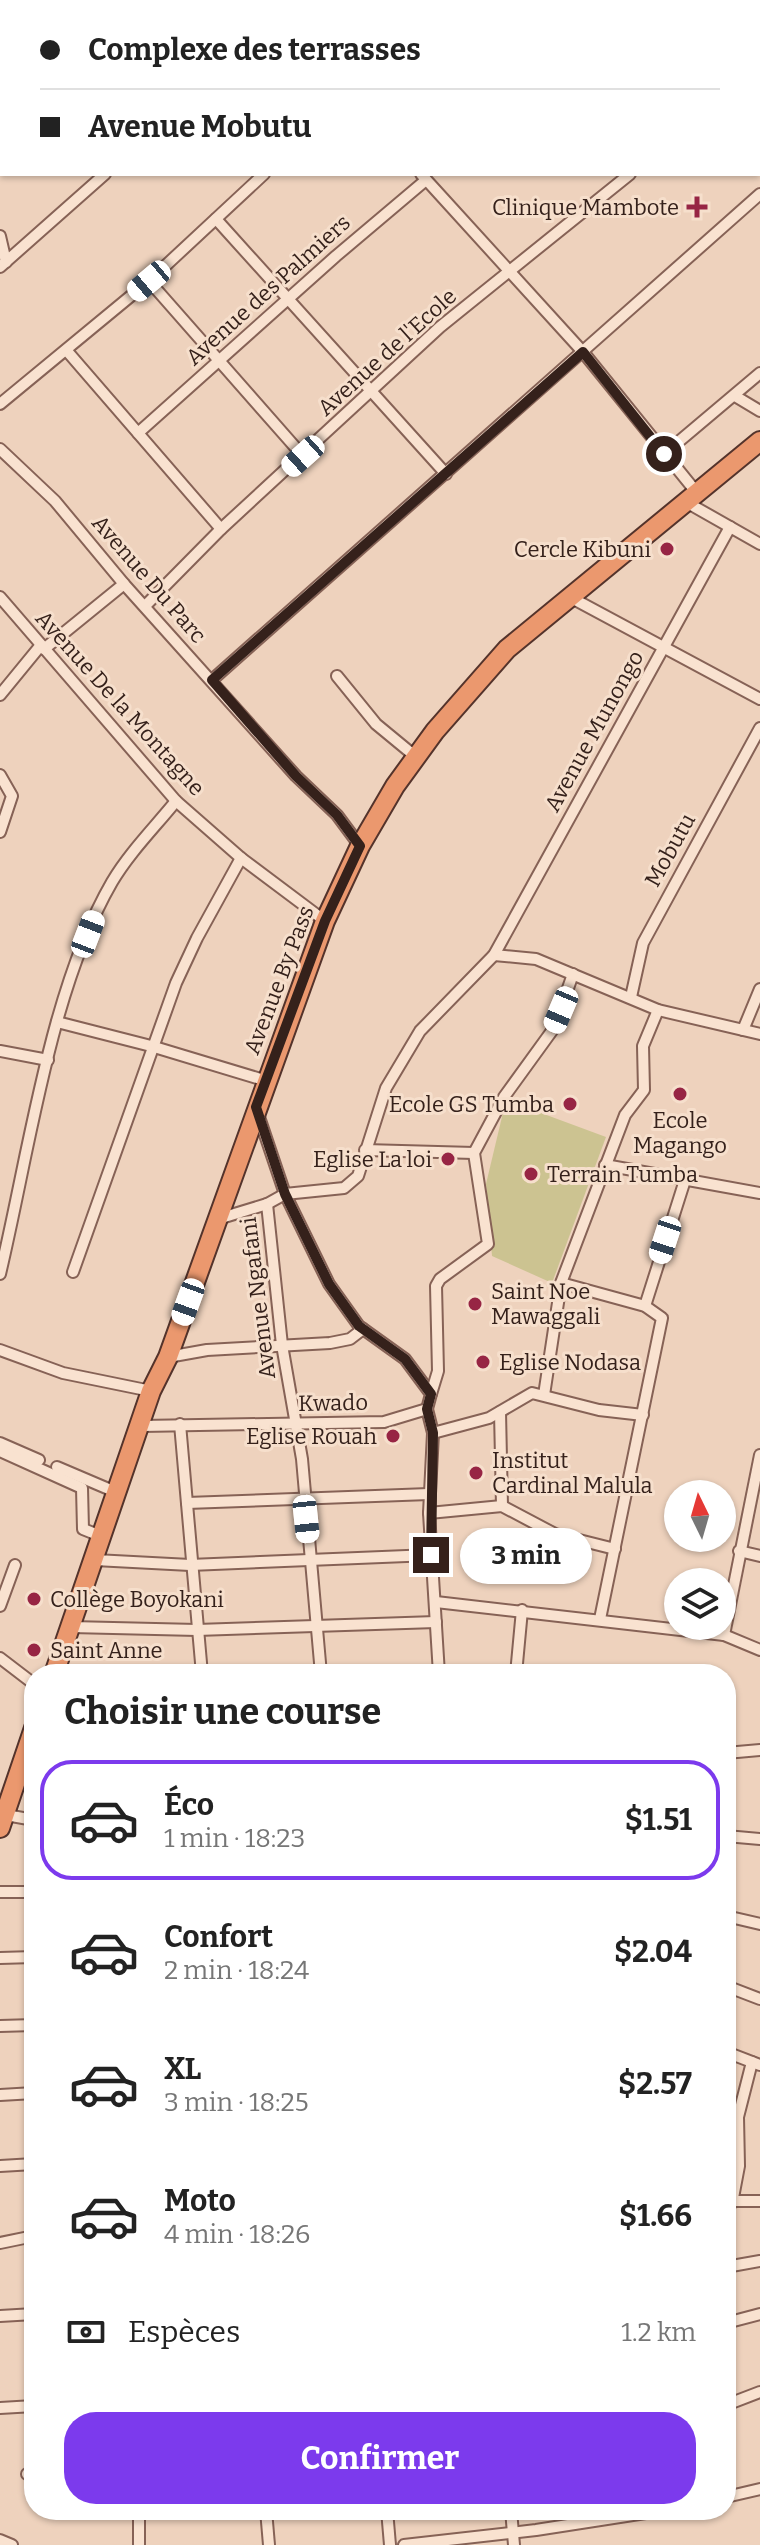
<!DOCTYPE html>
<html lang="fr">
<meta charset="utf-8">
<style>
:root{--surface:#fff;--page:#f6f6f6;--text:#222;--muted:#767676;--line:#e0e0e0;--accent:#7c3aed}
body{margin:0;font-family:Bitter,serif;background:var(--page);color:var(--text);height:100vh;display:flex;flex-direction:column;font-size:30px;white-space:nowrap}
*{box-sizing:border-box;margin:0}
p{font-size:26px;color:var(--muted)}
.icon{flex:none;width:44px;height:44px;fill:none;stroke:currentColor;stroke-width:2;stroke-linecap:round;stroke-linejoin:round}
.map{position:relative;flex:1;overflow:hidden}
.drawer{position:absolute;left:24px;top:1664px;width:712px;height:856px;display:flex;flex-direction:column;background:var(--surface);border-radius:32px;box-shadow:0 2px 6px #0004}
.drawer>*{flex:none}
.top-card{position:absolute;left:0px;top:0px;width:760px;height:176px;box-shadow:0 2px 6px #0004;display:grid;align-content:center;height:176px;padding:0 40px;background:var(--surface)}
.needle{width:52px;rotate:355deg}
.controls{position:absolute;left:664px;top:1480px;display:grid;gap:16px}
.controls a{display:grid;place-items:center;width:72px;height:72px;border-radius:50%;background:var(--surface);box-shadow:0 2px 6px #0004;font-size:40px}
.end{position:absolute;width:36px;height:36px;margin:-18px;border:10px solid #35211b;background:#fff;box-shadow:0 0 0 4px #fff}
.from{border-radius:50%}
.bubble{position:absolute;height:56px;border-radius:28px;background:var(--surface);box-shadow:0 2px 6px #0004;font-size:26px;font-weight:700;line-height:56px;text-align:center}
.car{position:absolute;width:24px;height:48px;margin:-24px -12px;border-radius:10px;box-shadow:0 0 6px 2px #0007;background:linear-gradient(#fff 24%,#345 0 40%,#fff 0 76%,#345 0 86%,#fff 0)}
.top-card b{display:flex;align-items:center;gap:28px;height:76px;font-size:30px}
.top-card b+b{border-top:2px solid var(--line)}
.top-card i{width:20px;height:20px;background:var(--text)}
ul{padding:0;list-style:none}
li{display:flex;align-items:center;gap:24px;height:120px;margin:0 16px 12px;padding:0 24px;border:4px solid transparent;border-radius:32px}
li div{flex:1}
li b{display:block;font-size:30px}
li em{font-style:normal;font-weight:700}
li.active{border-color:var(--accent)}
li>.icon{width:72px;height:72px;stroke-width:1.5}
h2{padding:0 40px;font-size:36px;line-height:96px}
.pay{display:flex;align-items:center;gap:20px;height:88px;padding:0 40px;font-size:30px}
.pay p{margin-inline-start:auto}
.action{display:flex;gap:16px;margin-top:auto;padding:16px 40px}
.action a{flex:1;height:92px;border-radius:32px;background:var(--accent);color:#fff;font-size:32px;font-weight:700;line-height:92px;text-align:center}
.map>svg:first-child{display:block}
.green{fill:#ccc391}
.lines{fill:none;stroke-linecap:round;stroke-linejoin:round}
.minor-casing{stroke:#866256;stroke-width:14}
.trunk-casing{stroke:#54332b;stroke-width:22}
.minor{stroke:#f9e2d0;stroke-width:10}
.trunk{stroke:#eb986e;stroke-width:18}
.route{stroke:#35211b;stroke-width:10}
.poi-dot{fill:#972544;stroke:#f6dfcc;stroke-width:3}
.labels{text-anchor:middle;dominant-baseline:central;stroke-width:6;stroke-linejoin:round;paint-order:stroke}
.poi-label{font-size:22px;fill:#35211b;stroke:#f6dfcc;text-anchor:start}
.street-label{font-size:22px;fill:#35211b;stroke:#f6dfcc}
</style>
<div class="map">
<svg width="760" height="2545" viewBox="0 0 760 2545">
<rect width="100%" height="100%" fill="#eed2bd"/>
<polygon class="green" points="506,1100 606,1137 552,1283 492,1256 486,1184"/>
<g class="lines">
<g class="minor-casing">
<g id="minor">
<polyline points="269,0 271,2"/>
<polyline points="549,0 550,2"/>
<polyline points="139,2 141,0"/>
<polyline points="374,2 377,0"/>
<polyline points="758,16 760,15"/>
<polyline points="758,62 760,60"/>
<polyline points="0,129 2,127"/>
<polyline points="421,174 583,352 697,493"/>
<polyline points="216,219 446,474"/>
<polyline points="0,236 6,262"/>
<polyline points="0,267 105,174"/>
<polyline points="149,281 303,456"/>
<polyline points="67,351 221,529"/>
<polyline points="735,396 760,411"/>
<polyline points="0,404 149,281 264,174"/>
<polyline points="138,433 336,256 426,180"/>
<polyline points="0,449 55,501 124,584 296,776 337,815 360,846"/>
<polyline points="664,454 760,373"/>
<polyline points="686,502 760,544"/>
<polyline points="568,596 760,699"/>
<polyline points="0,597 176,801 241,858 325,921"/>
<polyline points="146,605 221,529 440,327 630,174"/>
<polyline points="44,649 124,584"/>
<polyline points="337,676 376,724 416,757"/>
<polyline points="212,680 760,194"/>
<polyline points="0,695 41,645"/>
<polyline points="0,775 12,796 0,832"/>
<polyline points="494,955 536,959 658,1010 760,1034"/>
<polyline points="631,997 643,943 760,728"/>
<polyline points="57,1022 151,1046 267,1081"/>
<polyline points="743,1030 760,989"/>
<polyline points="0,1051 48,1060"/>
<polyline points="257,1111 285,1194 329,1284 359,1326 405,1359 431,1394 427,1409 433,1433 429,1513 439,1674"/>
<polyline points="365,1150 474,1153"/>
<polyline points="605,1165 760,1193"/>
<polyline points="267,1204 282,1345 302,1459 321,1674"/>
<polyline points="218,1219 267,1204 285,1194 344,1188 358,1176 386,1088 420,1031 494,955 730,527"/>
<polyline points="73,1272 176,983 197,938 241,858"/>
<path d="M 0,1274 C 29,1153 50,989 112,882 C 129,853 155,827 176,801"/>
<polyline points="561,1283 645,1306 662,1318 600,1619"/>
<polyline points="645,1306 685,1180"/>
<polyline points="0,1350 63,1373 151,1391"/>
<polyline points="168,1357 207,1350 330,1343 350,1339 363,1329"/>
<polyline points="431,1394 438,1371 436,1286 440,1279 488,1244 474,1153 504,1097 554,1028 573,974"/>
<polyline points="544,1395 561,1283 625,1115 644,1090 643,1046 658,1010"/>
<polyline points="500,1412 502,1506"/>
<polyline points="180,1424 202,1674"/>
<polyline points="142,1426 384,1422 427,1409"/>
<polyline points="433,1433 489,1418 532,1393 599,1410 643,1415"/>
<polyline points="0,1443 39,1460"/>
<polyline points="0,1451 82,1488 83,1529 103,1537"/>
<polyline points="57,1467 118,1493"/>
<polyline points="187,1503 429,1494"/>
<polyline points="429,1513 502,1506 555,1534 615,1549"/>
<polyline points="739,1551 760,1556"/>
<polyline points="95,1560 190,1565 431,1555"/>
<polyline points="436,1602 724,1635 760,1650"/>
<polyline points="0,1606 15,1565"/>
<polyline points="71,1627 197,1630 436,1622"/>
<polyline points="724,1635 760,1455"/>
<polyline points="0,1658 34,1684"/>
<polyline points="516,1674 522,1610"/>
<polyline points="726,1753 760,1750"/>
<polyline points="6,1815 34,1820"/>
<polyline points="726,1836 760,1839"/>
<polyline points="0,1892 34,1892"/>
<polyline points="726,1916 760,1924"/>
<polyline points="0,1958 34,1957"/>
<polyline points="726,1986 760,1999"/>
<polyline points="0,2026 34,2025"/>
<polyline points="726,2052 760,2065"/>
<polyline points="0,2095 34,2093"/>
<polyline points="726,2115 738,2117"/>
<polyline points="0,2166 34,2164"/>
<polyline points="726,2201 760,2201"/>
<polyline points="732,2203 739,2166 738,2117 752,2062"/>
<polyline points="0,2243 34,2236"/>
<polyline points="726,2267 760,2261"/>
<polyline points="0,2316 34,2314"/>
<polyline points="726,2323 760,2314"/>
<polyline points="726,2405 760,2392"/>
<polyline points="0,2408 34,2406"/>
<polyline points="27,2474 34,2474"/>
<polyline points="726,2497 760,2489"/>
<polyline points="139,2510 139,2545"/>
<polyline points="266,2510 269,2545"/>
<polyline points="387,2510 390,2545"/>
<polyline points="511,2510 514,2545"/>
<polyline points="0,2540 12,2545"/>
<polyline points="404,2545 536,2530 665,2510"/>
</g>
</g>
<g class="trunk-casing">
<g id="trunk">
<polyline points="54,1674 151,1391 168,1357 325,921 360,846 395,786 435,731 507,649 760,441"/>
<polyline points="0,1828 34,1728"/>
</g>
</g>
<use href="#minor" class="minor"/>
<use href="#trunk" class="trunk"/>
</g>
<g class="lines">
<polyline class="route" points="431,1555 433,1433 427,1409 431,1394 405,1359 359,1326 329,1284 285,1194 256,1107 325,921 360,846 337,815 296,776 212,680 583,352 664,454"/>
</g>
<g class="poi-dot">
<path d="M693 195h8v8h8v8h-8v8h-8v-8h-8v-8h8z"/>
<circle cx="667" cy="549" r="8"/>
<circle cx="680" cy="1094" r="8"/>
<circle cx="570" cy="1104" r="8"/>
<circle cx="448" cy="1159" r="8"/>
<circle cx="531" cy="1174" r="8"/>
<circle cx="475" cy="1304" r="8"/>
<circle cx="483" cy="1362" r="8"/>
<circle cx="393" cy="1436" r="8"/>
<circle cx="476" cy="1473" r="8"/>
<circle cx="34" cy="1599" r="8"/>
<circle cx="34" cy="1650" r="8"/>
</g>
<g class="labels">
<g class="poi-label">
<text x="679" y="207" text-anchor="end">Clinique Mambote</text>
<text x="651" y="549" text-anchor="end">Cercle Kibuni</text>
<text x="554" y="1104" text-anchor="end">Ecole GS Tumba</text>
<text x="680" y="1120" text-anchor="middle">Ecole<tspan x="680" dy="25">Magango</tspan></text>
<text x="432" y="1159" text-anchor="end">Eglise La loi</text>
<text x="547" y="1174">Terrain Tumba</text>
<text x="491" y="1291">Saint Noe<tspan x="491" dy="25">Mawaggali</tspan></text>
<text x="499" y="1362">Eglise Nodasa</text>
<text x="377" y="1436" text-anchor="end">Eglise Rouah</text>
<text x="492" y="1460">Institut<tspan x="492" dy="25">Cardinal Malula</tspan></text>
<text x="50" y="1599">Collège Boyokani</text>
<text x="50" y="1650">Saint Anne</text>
</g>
<g class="street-label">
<text transform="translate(268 290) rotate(-42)">Avenue des Palmiers</text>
<text transform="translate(387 352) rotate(-42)">Avenue de l'Ecole</text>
<text transform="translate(149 579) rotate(49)">Avenue Du Parc</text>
<text transform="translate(120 703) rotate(48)">Avenue De la Montagne</text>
<text transform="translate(594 731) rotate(-61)">Avenue Munongo</text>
<text transform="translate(670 850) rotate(-61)">Mobutu</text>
<text transform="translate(279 980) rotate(-69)">Avenue By Pass</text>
<text transform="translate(258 1298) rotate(-97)">Avenue Ngafani</text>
<text transform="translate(333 1403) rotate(-1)">Kwado</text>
</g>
</g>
</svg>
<div class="controls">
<a><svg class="needle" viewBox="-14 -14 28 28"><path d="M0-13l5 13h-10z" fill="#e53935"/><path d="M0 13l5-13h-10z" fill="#767676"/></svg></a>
<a><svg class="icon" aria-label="layers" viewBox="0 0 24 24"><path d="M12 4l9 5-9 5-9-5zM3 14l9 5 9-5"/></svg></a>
</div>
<i class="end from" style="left:664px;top:454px"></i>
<i class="end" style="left:431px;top:1555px"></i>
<div class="bubble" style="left:460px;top:1528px;width:132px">3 min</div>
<i class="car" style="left:149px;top:281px;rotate:230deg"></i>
<i class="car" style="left:303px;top:456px;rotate:228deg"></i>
<i class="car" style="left:88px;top:934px;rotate:21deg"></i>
<i class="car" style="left:561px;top:1010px;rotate:203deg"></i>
<i class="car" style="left:665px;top:1240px;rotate:198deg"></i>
<i class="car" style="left:188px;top:1302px;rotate:200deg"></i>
<i class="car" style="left:306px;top:1519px;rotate:174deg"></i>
<div class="top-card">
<b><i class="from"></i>Complexe des terrasses</b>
<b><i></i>Avenue Mobutu</b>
</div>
<section class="drawer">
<h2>Choisir une course</h2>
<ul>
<li class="active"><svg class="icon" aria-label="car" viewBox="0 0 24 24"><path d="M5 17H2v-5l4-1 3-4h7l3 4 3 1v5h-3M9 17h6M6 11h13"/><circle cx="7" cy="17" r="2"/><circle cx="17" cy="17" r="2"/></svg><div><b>Éco</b><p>1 min · 18:23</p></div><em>$1.51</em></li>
<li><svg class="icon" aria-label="car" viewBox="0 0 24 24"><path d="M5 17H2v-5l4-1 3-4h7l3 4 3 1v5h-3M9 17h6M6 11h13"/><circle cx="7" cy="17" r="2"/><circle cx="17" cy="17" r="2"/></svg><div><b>Confort</b><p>2 min · 18:24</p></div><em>$2.04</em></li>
<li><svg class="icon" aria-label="car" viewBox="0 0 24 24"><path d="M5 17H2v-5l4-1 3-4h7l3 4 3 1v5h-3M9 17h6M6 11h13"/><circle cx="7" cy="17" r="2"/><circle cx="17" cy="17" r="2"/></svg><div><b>XL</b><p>3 min · 18:25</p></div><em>$2.57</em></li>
<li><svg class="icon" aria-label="car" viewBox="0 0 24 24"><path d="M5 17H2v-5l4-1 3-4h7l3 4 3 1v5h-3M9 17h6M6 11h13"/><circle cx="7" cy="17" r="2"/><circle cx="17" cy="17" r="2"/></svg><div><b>Moto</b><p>4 min · 18:26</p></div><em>$1.66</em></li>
</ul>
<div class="pay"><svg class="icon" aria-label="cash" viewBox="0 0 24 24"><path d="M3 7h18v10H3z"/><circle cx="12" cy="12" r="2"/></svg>Espèces<p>1.2 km</p></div>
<div class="action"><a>Confirmer</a></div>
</section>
</div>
